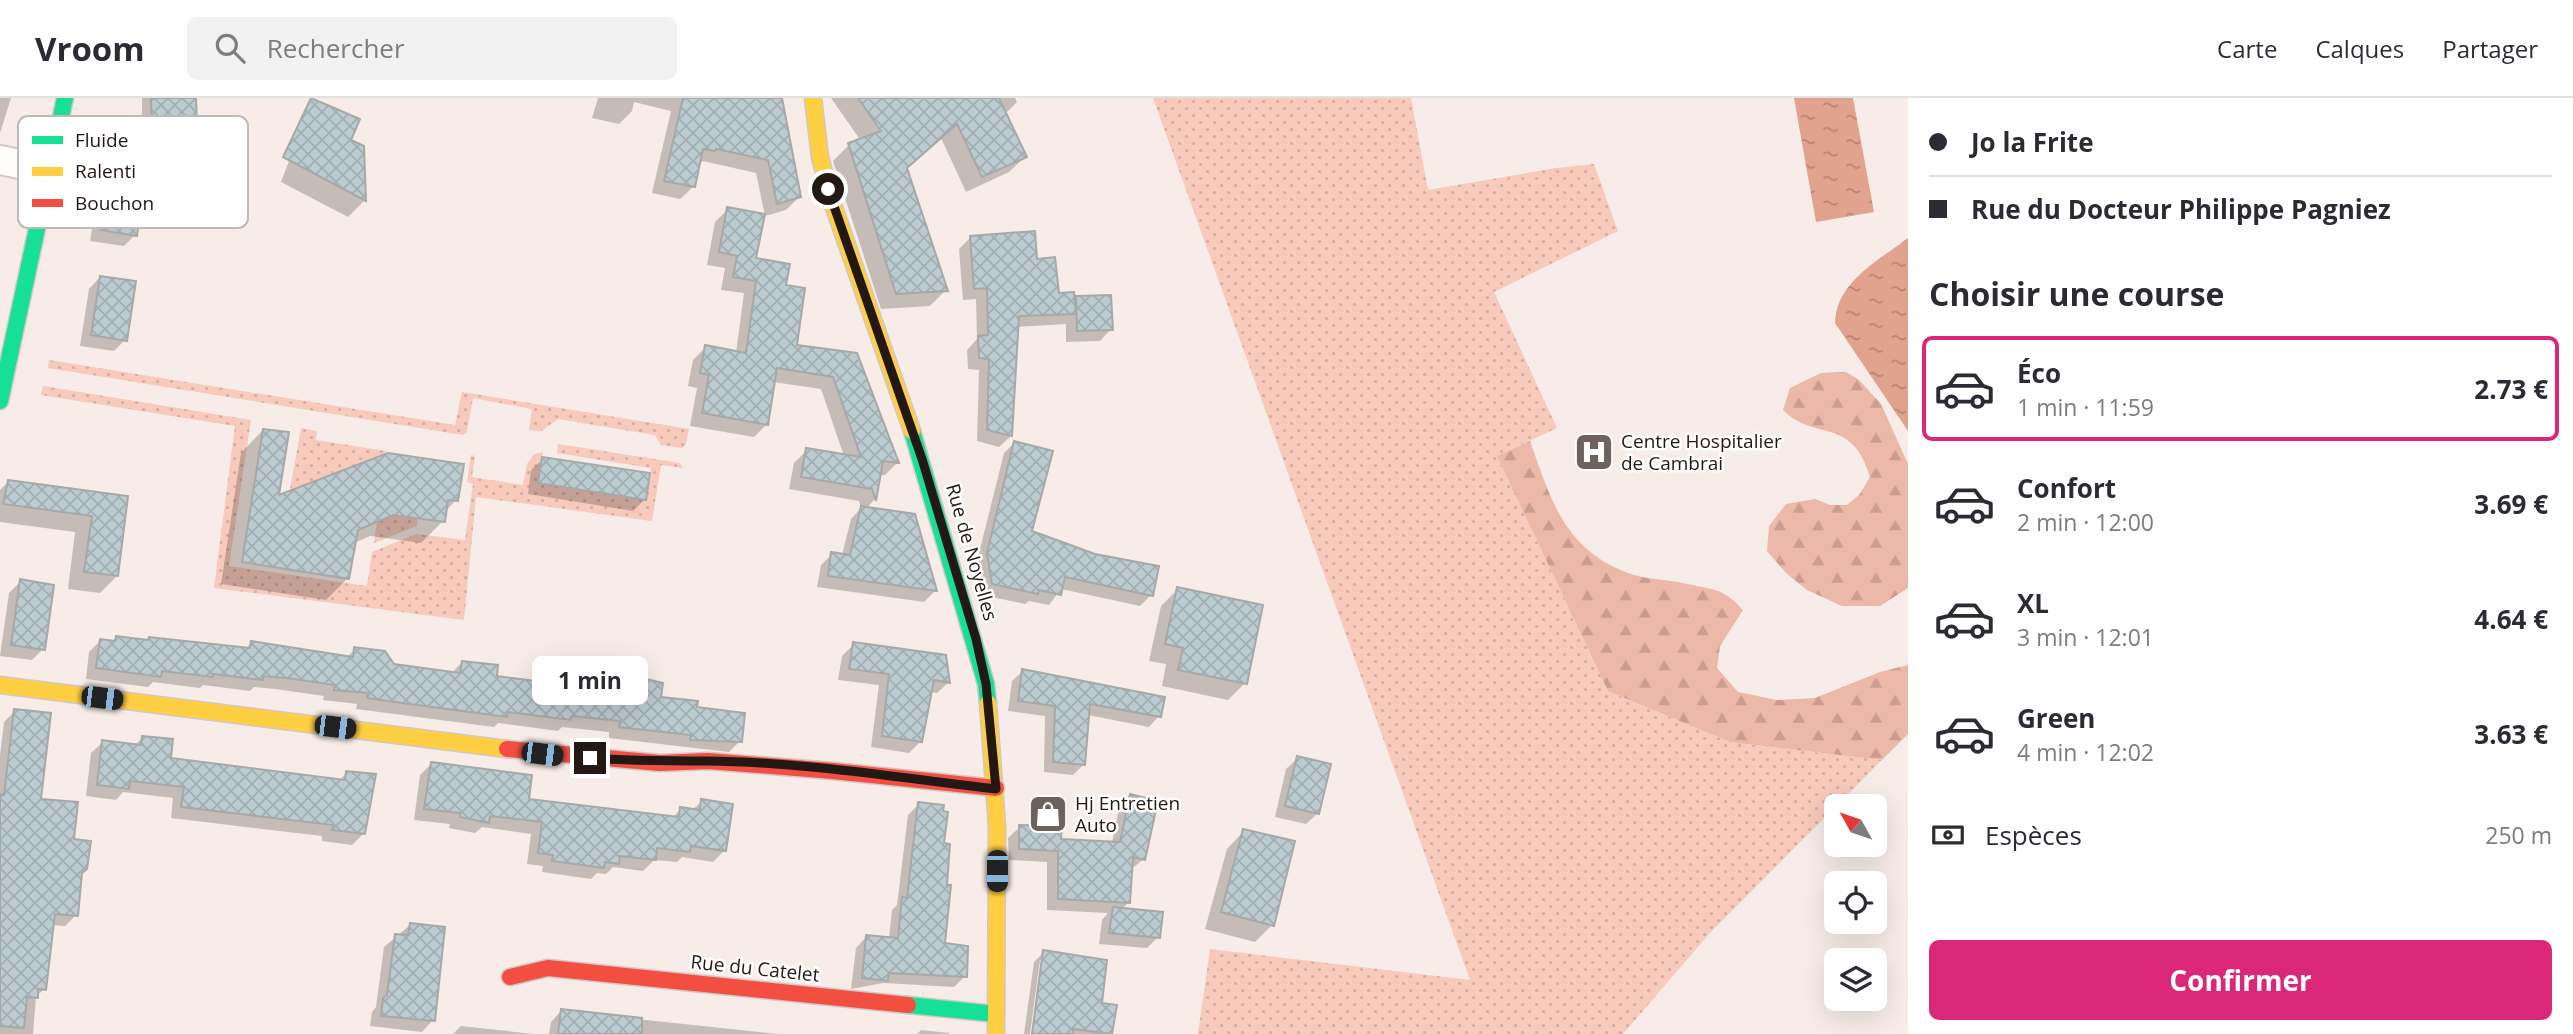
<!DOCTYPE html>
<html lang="fr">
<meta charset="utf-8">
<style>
:root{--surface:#fff;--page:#f2f2f3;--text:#2b2b33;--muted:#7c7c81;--line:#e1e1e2;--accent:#db2777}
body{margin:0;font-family:"Open Sans",sans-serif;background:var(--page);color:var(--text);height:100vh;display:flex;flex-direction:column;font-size:26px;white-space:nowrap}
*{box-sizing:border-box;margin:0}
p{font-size:23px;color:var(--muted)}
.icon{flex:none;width:38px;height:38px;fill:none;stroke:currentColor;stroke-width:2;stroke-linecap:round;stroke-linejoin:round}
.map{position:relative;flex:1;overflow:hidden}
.drawer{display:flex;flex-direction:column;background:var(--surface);width:665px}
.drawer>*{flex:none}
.guide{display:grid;align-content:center;height:154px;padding:0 21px;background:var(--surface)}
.needle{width:46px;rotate:310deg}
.buttons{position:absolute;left:1824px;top:696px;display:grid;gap:14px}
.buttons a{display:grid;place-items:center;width:63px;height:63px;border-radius:10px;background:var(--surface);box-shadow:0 7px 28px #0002;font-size:35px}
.end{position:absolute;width:32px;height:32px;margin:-16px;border:9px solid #241814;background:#fff;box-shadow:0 0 0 4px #fff}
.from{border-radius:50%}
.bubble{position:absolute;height:49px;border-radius:10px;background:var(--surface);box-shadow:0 7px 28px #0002;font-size:23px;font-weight:700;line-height:49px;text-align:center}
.car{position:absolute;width:21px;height:42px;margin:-21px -10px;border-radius:9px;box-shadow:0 0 5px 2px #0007;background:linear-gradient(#222 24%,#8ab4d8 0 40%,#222 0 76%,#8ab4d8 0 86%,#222 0)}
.guide b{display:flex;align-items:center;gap:24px;height:66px;font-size:26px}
.guide b+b{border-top:2px solid var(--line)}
.guide i{width:18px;height:18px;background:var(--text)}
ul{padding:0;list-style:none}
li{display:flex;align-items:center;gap:21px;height:105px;margin:0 14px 10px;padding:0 7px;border:4px solid transparent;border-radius:10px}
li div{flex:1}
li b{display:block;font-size:26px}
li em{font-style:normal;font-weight:700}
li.selected{border-color:var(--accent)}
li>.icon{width:63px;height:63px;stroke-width:1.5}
h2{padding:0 21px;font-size:32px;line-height:84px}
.pay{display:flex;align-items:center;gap:18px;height:77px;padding:0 21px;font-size:26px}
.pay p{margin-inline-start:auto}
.primary-button{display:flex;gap:14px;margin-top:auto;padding:14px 21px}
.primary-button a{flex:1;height:80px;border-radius:10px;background:var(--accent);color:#fff;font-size:28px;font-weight:700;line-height:80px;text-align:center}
header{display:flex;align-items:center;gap:42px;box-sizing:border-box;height:98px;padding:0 35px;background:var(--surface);border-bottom:2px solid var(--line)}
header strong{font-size:33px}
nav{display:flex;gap:38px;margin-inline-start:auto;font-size:24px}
.search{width:490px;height:63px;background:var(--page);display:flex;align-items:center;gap:18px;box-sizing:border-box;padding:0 24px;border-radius:10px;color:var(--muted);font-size:26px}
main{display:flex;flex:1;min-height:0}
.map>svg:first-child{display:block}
.grass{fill:url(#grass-dots)}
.forest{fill:url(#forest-firs)}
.water{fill:url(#water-ripples)}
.shadow{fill:#0003}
.building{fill:url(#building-cross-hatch);stroke:#a7a8a8;stroke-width:2}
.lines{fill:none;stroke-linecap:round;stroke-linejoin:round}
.street-casing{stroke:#d3c7c3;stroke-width:32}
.fast-casing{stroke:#d3c7c3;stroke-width:19}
.slow-casing{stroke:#d3c7c3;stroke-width:19}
.jam-casing{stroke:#d3c7c3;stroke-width:19}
.street{stroke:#fefcfb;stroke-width:28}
.fast{stroke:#16e098;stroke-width:16}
.slow{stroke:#ffcf43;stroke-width:16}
.jam{stroke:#f24e42;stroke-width:16}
.route{stroke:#241814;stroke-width:9}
.labels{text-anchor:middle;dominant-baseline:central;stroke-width:5;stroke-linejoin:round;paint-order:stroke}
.poi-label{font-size:19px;fill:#241814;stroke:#fff;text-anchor:start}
.street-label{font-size:19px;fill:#241814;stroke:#fff}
.key{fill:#fff;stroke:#bdbab8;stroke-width:2}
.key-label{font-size:19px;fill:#241814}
</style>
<header>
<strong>Vroom</strong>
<div class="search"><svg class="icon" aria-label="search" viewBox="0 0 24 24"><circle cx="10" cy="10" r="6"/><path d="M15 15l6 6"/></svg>Rechercher</div>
<nav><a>Carte</a><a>Calques</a><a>Partager</a></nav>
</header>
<main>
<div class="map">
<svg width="1908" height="936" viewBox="0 0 1908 936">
<defs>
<pattern id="grass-dots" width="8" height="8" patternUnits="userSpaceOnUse" patternTransform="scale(1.75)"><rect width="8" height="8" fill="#f7cabb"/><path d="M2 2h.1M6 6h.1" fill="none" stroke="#d4ada0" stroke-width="1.8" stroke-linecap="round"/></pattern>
<pattern id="forest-firs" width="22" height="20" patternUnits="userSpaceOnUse" patternTransform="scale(1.75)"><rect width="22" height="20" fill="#ecb8a7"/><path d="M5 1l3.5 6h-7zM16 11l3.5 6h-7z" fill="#ca9d8f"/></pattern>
<pattern id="water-ripples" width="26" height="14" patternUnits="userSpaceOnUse" patternTransform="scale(1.75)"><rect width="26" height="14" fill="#e1a38e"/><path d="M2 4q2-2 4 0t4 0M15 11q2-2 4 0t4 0" fill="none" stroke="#b68473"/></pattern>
<pattern id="building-cross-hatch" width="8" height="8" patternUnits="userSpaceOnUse" patternTransform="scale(1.75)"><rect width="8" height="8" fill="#bccbd0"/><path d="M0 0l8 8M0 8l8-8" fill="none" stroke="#a1aeb2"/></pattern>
</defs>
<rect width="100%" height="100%" fill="#f7ece7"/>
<g class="grass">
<polygon points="1153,0 1411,0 1428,92 1556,70 1594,66 1618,133 1494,194 1557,330 1497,358 1608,593 1730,644 1882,662 1709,836 1623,936 1198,936 1210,851 1470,882"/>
<polygon points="49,262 455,327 462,294 689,331 686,346 682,350 661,347 655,337 558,321 541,333 529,332 532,311 473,300 467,334 463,337 48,270"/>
<polygon points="43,288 251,322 229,468 367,488 372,454 416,436 465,442 473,386 467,384 471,357 475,358 472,379 523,387 527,366 534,356 543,354 538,384 646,402 651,370 557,355 558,346 680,365 683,370 661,367 652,423 476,399 464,522 214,490 235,328 41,297"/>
<polygon points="301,330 317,333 316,342 386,353 383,374 377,359 313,384 321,407 287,408"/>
<polygon points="393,417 418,420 417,428 374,445 377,423"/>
</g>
<g class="forest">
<path d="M 1846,274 L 1859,282 L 1881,306 L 1908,366 L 1908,490 L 1880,508 L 1842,508 L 1807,492 L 1786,475 L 1767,453 L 1769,428 L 1786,406 L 1815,401 L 1830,407 L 1847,407 L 1859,397 L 1870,379 C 1852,317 1814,344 1783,312 L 1790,290 L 1821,275 Z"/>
<path d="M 1530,343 C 1551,402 1564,451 1628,475 C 1646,482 1668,481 1687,486 C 1715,492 1723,490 1743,512 L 1720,548 L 1717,570 L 1738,594 L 1777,602 L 1815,600 L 1880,574 L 1908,567 L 1908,636 L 1882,662 L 1730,644 L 1608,593 L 1497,358 Z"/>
</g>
<g class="water">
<polygon points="1794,0 1853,0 1874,114 1816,124"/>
<path d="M 1908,140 L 1908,333 L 1835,225 C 1836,184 1878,163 1908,140 Z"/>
</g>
<g class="shadow">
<polygon points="0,0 11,0 0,35"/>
<polygon points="142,0 194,0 195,27 171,54 142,52"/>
<polygon points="598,0 780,0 799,99 786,112 765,118 756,75 703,63 698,65 693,89 680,101 652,95 671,13 634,4 632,13 619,26 592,20"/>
<polygon points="831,0 1015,0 1017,4 1005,16 1025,59 1009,74 966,94 941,40 906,71 946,192 930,208 881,211 833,63 849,47 861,43"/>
<polygon points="304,23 362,49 365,102 348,119 281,84"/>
<polygon points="108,90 151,117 137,128 135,137 124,148 90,143 97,101"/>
<polygon points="728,111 754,161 784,188 795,248 856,256 897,365 885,377 879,377 874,402 866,411 914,418 935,493 924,504 817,489 821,467 832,456 842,457 851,421 861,410 859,403 789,391 794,365 807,352 844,358 821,291 773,284 767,326 754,339 690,328 697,290 688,288 693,262 706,249 736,255 744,195 721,192 725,170 707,167 715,124"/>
<polygon points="970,140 1036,163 1057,197 1073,203 1076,200 1111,231 1100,243 1066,244 1066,226 1016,229 1011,338 999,349 977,343 979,272 968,271 967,252 977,241 976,201 963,202 959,151"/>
<polygon points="100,179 125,242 114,253 80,248 89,191"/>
<polygon points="263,332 277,399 462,367 456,402 445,414 443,423 421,445 370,438 354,445 348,480 326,502 221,486 241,355"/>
<polygon points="1015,344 1030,435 1094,458 1151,497 1140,508 1061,491 1049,507 1029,503 1025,506 982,497 976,467 1004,355"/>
<polygon points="543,361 645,401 633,413 528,396 531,372"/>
<polygon points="8,384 126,400 117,478 100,495 68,491 75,434 0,424 0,392"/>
<polygon points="21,483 43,551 32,562 0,558 9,495"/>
<polygon points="1178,491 1245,585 1228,602 1162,588 1166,566 1149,563 1161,508"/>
<polygon points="116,540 146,544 149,540 245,551 251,545 346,560 355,551 393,567 451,576 462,564 495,579 551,585 562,573 574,575 578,570 695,611 740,643 729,654 609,640 609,634 562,629 558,633 498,625 494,629 356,611 357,606 323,602 324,598 275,591 254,589 250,593 203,587 200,590 153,584 148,589 86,581 89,554 100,543 112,544"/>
<polygon points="854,546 949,584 937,595 930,594 921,643 909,655 871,649 879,587 838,582 842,558"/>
<polygon points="1023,573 1159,618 1149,629 1088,617 1083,667 1073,677 1044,674 1045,618 1008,613 1012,583"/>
<polygon points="15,613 39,702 72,743 81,775 76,817 65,828 52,827 44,891 36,899 33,936 0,936 0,657 4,624"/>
<polygon points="143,639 169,661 338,683 347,675 364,735 352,747 322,743 322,738 171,720 173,700 123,694 116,702 86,698 91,655 103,644 134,648"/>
<polygon points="1298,660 1318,715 1306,726 1275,719 1286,671"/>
<polygon points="431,666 527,702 672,720 681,711 692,712 702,703 725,752 713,764 682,759 677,764 654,762 643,773 613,769 606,776 597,775 591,781 542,774 543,768 527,766 531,736 482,729 475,735 449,730 450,726 414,722 420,677"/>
<polygon points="1131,698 1144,761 1130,772 1129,804 1122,811 1158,839 1147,850 1099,846 1102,822 1108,815 1047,812 1047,764 1009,762 1008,740 1020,729 1059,743 1112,745 1119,710"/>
<polygon points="919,706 941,714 944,847 965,878 954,889 883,885 851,891 856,850 867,838 889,841 892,812 897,807 908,717"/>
<polygon points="1244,733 1272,827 1255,844 1205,831 1227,751"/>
<polygon points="410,827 433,922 422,934 370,928 372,914 376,909 384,849"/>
<polygon points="1044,854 1100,906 1115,908 1110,936 1034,936 1044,862 1040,862 1030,936 1024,936 1034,864"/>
<polygon points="561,913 779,936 549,936 551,924"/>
<polygon points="461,928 534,936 453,936"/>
<polygon points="921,932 949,935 949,936 917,936"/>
</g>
<g class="building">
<polygon points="151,0 196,0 197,27 184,27 184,43 152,41"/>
<polygon points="311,0 360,21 351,42 364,48 366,103 283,59"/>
<polygon points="683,0 782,0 801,99 777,106 768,62 716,51 715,53 703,51 695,89 664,83"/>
<polygon points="858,0 999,0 1027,59 982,79 957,26 907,70 948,193 896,196 848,45 881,33"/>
<polygon points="108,88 156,95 153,118 140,116 137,138 101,132"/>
<polygon points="727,109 765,116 756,160 790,166 786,187 805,190 797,247 857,255 899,365 883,363 876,403 872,391 801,379 806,350 861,359 833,279 777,270 768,327 702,315 709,277 700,275 705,247 746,255 756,183 733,179 737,158 719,154"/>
<polygon points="1035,133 1037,161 1055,159 1059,195 1074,194 1076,216 1019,218 1012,338 987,332 989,261 979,260 978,238 988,237 987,190 974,191 970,138"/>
<polygon points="100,178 136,183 127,243 91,237"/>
<polygon points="1111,197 1113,232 1077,233 1076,198"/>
<polygon points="263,331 289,334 279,397 388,355 464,366 458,403 448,402 445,424 393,417 358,432 349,481 242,464"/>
<polygon points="1014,343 1053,353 1032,433 1095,456 1159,468 1153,498 1065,479 1061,497 1039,492 1038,496 992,486 987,455"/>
<polygon points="542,359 650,375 646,402 538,385"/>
<polygon points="8,382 128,398 118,478 84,474 92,418 3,406"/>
<polygon points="861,408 915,416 937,493 828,478 831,454 850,457"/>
<polygon points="20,481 54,487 45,552 11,547"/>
<polygon points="1177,489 1263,507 1247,586 1178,572 1183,550 1165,546"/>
<polygon points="116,538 148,542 149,539 250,550 251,543 353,559 354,549 385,553 394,566 460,575 462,563 498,567 497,578 560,586 562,572 576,573 577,568 609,572 663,585 661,599 698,603 697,609 745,615 742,644 690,642 691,637 619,629 620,623 572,618 571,622 508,614 507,619 402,605 367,600 368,595 334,592 335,587 287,580 263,578 263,582 213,576 213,579 162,573 161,579 96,570 100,541 115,543"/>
<polygon points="853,544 946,557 950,585 934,582 922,644 882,638 889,576 849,571"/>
<polygon points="1022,571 1165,599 1161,619 1090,606 1085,667 1053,664 1055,608 1018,603"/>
<polygon points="14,611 51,615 41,701 78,704 74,741 91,743 87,771 82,775 78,818 55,816 46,892 38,891 38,900 27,899 24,930 0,928 0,696 4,697"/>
<polygon points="142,638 173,641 171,660 345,682 346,673 376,676 365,736 332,732 333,727 181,709 184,689 130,683 129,691 97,687 102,642 141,647"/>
<polygon points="1297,658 1331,666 1319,716 1285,708"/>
<polygon points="431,664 532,677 529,701 679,719 680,709 700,712 701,701 733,706 726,753 691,748 690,754 657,750 656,762 620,758 619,766 605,764 604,770 552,763 553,757 538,755 542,724 490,718 489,725 460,719 460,715 424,711"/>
<polygon points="1130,696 1158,703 1145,762 1133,759 1130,805 1058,801 1058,753 1019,751 1019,727 1062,728 1061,741 1120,744"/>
<polygon points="918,704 944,707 943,713 948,714 944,745 950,746 947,787 951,787 945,845 968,848 967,879 889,875 888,883 862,880 866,837 898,840 902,799 907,800"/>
<polygon points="1243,731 1295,743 1274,828 1221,814"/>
<polygon points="1113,809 1163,814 1160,840 1109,835"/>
<polygon points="410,825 445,829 435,923 381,918 383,900 387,897 395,836 408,837"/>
<polygon points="1043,852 1107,862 1102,905 1117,907 1112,936 1073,931 1073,936 1032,936"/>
<polygon points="561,911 642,920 642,936 558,936"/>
</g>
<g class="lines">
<g class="street-casing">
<polyline id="street" points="0,62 47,72"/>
</g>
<g class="fast-casing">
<g id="fast">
<polyline points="0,303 65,0"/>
<polyline points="912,333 986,586 988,605"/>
<polyline points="908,907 996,916"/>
</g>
</g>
<g class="slow-casing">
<g id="slow">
<polyline points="813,0 820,59 831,101 912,333"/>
<polyline points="0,587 507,651"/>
<polyline points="988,605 997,728 996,936"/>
</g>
</g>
<g class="jam-casing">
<g id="jam">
<polyline points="507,651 660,665 708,663 833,673 996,690"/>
<polyline points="510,879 548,870 908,907"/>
</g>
</g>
<use href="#street" class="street"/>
<use href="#fast" class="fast"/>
<use href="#slow" class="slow"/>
<use href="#jam" class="jam"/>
</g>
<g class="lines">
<path class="route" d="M 590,660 C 629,663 668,663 707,663 C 804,664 901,680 996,691 L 986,586 L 976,541 L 922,361 L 828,91"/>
</g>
<defs>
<g id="hospital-square" transform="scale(2.0125)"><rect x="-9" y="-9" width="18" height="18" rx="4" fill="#6e625e" stroke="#fff"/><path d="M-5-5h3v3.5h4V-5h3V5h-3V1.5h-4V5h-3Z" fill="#fff"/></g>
<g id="shop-square" transform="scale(2.0125)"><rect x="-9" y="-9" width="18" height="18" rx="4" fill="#6e625e" stroke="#fff"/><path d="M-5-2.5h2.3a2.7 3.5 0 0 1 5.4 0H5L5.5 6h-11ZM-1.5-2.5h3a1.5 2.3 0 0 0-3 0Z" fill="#fff"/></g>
</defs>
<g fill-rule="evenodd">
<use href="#hospital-square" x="1594" y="354"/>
<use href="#shop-square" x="1048" y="716"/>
</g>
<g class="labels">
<g class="poi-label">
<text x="1621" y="343">Centre Hospitalier<tspan x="1621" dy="22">de Cambrai</tspan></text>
<text x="1075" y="705">Hj Entretien<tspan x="1075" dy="22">Auto</tspan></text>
</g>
<g class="street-label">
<text transform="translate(972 454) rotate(74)">Rue de Noyelles</text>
<text transform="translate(755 870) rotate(6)">Rue du Catelet</text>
</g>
</g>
<rect x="18" y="18" width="230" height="112" rx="10" class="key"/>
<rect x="32" y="38" width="31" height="8" fill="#16e098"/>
<rect x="32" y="69" width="31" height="9" fill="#ffcf43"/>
<rect x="32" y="101" width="31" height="8" fill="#f24e42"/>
<g class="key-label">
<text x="75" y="49">Fluide</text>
<text x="75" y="80">Ralenti</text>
<text x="75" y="112">Bouchon</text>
</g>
</svg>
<div class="buttons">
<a><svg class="needle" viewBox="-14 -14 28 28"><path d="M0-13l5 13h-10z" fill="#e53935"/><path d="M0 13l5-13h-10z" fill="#7c7c81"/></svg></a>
<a><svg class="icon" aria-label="locate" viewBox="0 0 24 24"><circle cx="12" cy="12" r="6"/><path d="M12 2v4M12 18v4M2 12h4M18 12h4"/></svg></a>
<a><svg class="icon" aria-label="layers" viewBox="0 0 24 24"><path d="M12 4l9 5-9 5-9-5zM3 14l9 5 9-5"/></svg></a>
</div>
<i class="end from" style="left:828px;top:91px"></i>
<i class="end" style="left:590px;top:660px"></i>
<div class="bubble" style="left:532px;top:558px;width:116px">1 min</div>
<i class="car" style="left:102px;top:600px;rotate:97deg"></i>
<i class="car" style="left:335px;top:629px;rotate:97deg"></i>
<i class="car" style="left:542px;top:656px;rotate:97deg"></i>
<i class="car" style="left:997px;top:773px;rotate:180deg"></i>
</div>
<section class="drawer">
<div class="guide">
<b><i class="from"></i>Jo la Frite</b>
<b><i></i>Rue du Docteur Philippe Pagniez</b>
</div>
<h2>Choisir une course</h2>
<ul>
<li class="selected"><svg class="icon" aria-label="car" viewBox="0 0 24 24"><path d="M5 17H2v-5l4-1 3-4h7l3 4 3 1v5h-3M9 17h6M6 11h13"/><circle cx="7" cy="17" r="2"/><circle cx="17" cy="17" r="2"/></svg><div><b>Éco</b><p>1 min · 11:59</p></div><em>2.73 €</em></li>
<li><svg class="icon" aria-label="car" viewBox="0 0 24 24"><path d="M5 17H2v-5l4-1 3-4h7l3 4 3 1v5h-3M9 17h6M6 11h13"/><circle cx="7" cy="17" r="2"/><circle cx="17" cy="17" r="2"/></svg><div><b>Confort</b><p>2 min · 12:00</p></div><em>3.69 €</em></li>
<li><svg class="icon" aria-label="car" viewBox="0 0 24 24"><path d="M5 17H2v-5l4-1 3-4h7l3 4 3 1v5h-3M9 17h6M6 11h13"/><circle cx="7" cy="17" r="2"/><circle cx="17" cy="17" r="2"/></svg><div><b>XL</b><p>3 min · 12:01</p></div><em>4.64 €</em></li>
<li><svg class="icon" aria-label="car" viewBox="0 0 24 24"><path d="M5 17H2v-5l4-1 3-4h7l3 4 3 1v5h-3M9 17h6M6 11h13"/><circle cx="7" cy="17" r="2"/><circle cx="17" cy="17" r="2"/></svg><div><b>Green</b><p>4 min · 12:02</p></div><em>3.63 €</em></li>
</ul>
<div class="pay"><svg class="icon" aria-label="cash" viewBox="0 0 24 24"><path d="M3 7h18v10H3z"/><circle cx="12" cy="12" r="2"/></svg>Espèces<p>250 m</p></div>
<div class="primary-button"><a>Confirmer</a></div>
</section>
</main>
